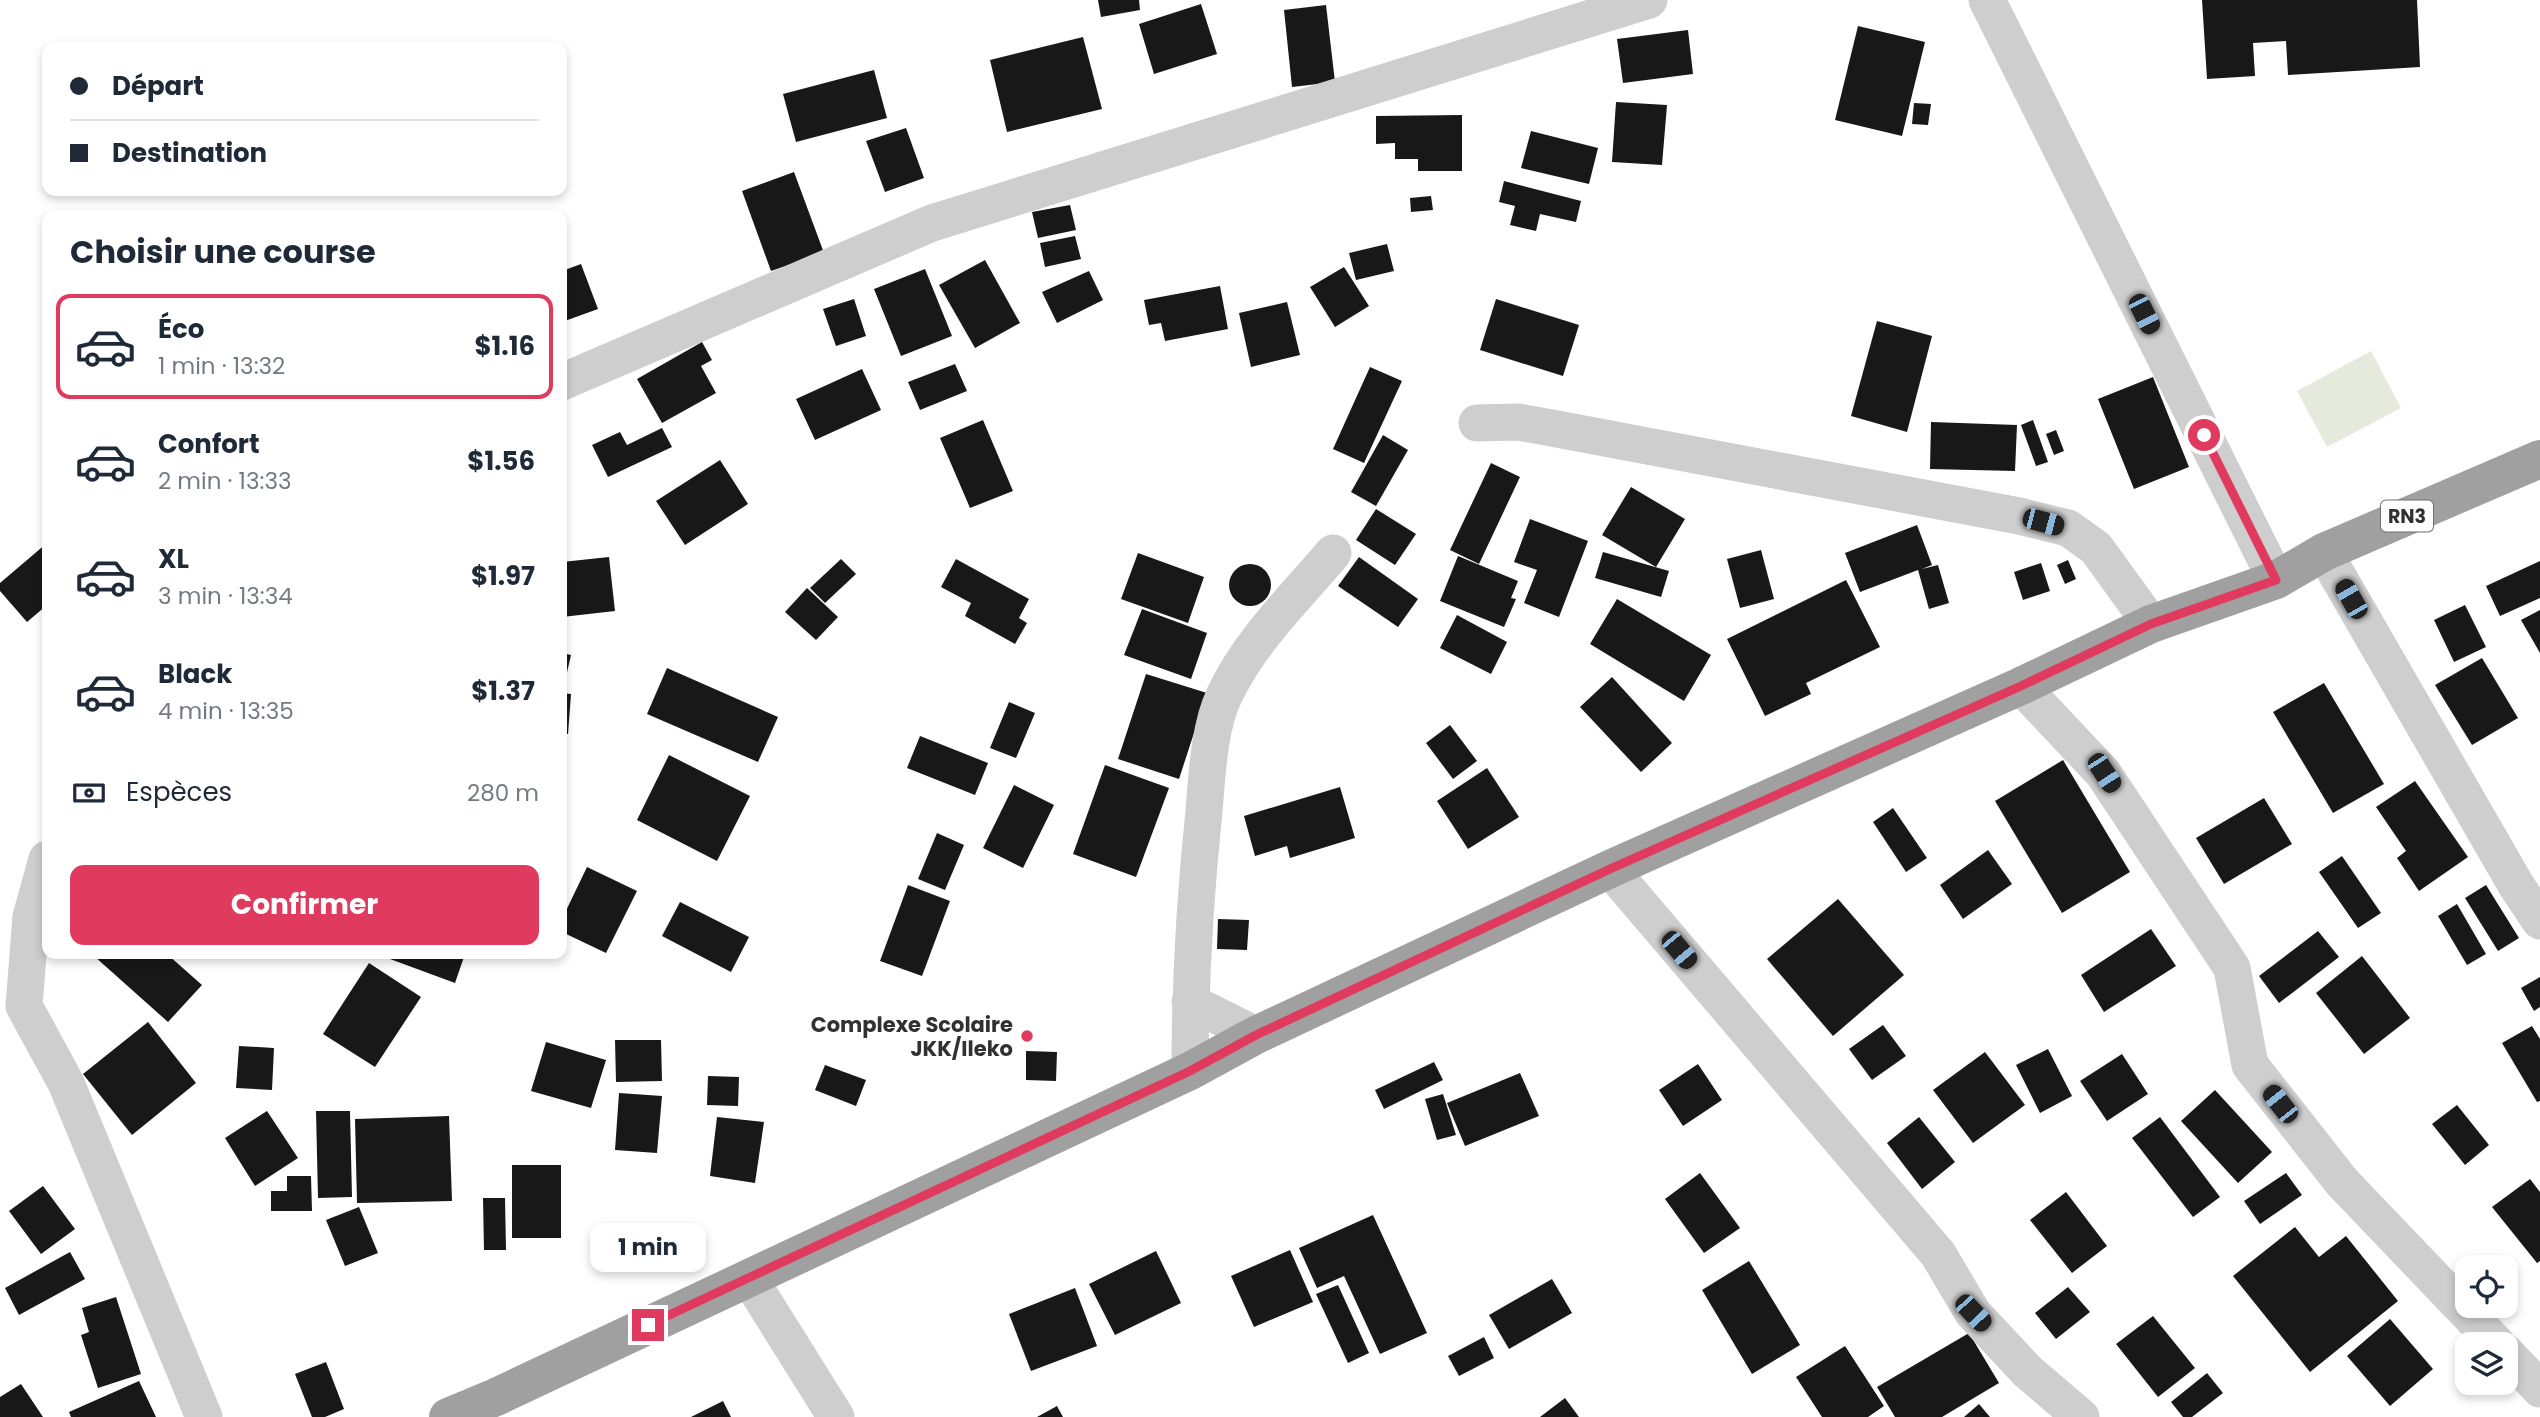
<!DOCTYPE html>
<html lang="fr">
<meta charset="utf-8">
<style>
:root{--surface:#fff;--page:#f6f6f7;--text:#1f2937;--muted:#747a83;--line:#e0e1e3;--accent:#e03b5e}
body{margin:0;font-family:Poppins,sans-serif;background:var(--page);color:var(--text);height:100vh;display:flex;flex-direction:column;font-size:26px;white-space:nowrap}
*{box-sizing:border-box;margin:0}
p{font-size:23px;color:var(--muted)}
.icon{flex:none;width:38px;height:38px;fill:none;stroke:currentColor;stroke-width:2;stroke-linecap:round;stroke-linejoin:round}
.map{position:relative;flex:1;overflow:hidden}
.details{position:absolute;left:42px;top:210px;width:525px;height:749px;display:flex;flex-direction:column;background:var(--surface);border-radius:14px;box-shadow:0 4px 10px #0003}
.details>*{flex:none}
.top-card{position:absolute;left:42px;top:42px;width:525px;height:154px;border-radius:14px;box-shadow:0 4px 10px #0003;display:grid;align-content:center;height:154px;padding:0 28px;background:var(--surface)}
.controls{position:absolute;left:2455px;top:1255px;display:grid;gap:14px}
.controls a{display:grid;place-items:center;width:63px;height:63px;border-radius:14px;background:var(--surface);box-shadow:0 4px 10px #0003;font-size:35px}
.end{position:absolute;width:32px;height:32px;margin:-16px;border:9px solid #e03b5e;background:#fff;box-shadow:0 0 0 4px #fff}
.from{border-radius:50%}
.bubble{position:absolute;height:49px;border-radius:14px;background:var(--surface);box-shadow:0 4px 10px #0003;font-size:23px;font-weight:700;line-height:49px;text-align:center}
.car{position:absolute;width:21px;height:42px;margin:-21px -10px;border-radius:9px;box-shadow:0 0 5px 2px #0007;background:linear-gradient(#222 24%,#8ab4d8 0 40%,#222 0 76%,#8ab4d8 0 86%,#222 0)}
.top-card b{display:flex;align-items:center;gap:24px;height:66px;font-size:26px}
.top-card b+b{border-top:2px solid var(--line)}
.top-card i{width:18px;height:18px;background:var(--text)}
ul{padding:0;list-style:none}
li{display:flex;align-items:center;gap:21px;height:105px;margin:0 14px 10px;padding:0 14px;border:4px solid transparent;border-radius:14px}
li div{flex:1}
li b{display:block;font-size:26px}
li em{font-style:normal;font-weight:700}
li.selected{border-color:var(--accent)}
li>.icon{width:63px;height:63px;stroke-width:1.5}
h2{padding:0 28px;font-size:32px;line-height:84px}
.pay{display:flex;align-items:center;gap:18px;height:77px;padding:0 28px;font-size:26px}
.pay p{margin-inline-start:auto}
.primary-button{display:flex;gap:14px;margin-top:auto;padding:14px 28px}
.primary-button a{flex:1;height:80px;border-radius:14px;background:var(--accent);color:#fff;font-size:28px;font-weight:700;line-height:80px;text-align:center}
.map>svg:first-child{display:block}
.green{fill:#e6eadd}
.building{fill:#181818}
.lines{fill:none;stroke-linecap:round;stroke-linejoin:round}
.minor{stroke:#cecece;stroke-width:37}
.trunk{stroke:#a0a0a0;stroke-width:38}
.route{stroke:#e03b5e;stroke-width:9}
.poi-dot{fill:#e03b5e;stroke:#fff;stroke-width:2.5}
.labels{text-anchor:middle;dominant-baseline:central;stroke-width:7;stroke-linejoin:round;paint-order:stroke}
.shield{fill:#fff;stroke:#6f6f6f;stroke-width:2}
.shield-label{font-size:19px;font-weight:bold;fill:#313131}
.poi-label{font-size:21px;font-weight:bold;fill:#313131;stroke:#fff;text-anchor:end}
</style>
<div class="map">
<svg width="2540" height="1417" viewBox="0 0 2540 1417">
<rect width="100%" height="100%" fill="#fff"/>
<polygon class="green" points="2371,351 2401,408 2327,447 2297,391"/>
<g class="building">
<polygon points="1098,0 1139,0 1140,10 1101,17"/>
<polygon points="2202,0 2417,0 2420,67 2288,75 2286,41 2253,43 2255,76 2207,79"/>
<polygon points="1201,4 1217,54 1154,74 1139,24"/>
<polygon points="1326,5 1335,82 1292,87 1284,10"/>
<polygon points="1858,26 1925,42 1902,136 1835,120"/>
<polygon points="1688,30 1693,74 1623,83 1617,39"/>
<polygon points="1083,37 1102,109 1007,132 990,60"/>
<polygon points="874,70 887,118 796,142 783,94"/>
<polygon points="1616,102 1667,105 1662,165 1612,162"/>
<polygon points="1914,103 1931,104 1928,125 1912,124"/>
<polygon points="1462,115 1462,171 1418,171 1418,159 1395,159 1395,143 1376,144 1376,116"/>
<polygon points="906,128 924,178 885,192 866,141"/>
<polygon points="1531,131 1598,148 1589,184 1521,168"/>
<polygon points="794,172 824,253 771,271 742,191"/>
<polygon points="1504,181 1581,201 1576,222 1540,214 1536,231 1510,225 1515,206 1499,202"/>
<polygon points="1431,196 1433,210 1411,212 1410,198"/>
<polygon points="1070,205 1076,230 1038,238 1032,212"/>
<polygon points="1075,236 1081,259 1045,267 1040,243"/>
<polygon points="1387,244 1394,271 1356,280 1349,253"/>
<polygon points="985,260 1020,323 975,348 939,285"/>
<polygon points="581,264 598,309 562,322 562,271"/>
<polygon points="1344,267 1369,306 1335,327 1310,287"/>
<polygon points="925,269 952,336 901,356 874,289"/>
<polygon points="1089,271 1103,300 1057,323 1042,292"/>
<polygon points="1220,286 1228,329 1165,341 1161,323 1149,325 1144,300"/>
<polygon points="854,299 866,336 836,346 823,309"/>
<polygon points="1496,299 1579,325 1563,376 1480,350"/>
<polygon points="1287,302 1300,355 1251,367 1239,313"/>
<polygon points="1877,321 1932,336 1907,432 1851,416"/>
<polygon points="702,342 712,360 701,366 716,393 662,423 637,379"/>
<polygon points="955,364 967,391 920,410 908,382"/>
<polygon points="1370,367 1402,381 1364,463 1333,449"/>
<polygon points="862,369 881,410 815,440 796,399"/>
<polygon points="2153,377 2189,467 2134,489 2098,399"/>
<polygon points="983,420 1013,491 970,508 940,438"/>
<polygon points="2033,420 2048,462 2036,466 2021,425"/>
<polygon points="1931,422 2017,425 2015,471 1930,469"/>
<polygon points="662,428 672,447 608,477 592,445 620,432 627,445"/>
<polygon points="2056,430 2064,451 2054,455 2046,434"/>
<polygon points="1383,435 1408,450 1376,506 1351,492"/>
<polygon points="720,460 748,504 685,545 656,501"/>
<polygon points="1491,463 1520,477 1479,564 1450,550"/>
<polygon points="1631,487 1685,519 1656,567 1602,535"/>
<polygon points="1376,509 1416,534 1395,565 1356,540"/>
<polygon points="1530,519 1588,541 1559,617 1524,603 1537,570 1514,562"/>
<polygon points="1917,525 1932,565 1922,569 1938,565 1949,603 1929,609 1918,570 1860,592 1845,553"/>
<polygon points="47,543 47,605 27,622 0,591 0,583"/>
<polygon points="1761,550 1774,599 1740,608 1727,559"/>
<polygon points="1603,552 1669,571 1661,597 1595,578"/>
<polygon points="1138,553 1204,577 1188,623 1121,599"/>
<polygon points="1458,556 1518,581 1511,598 1516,599 1504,627 1440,601"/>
<polygon points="609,557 615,611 562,617 562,562"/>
<polygon points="1359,557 1418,599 1398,627 1338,586"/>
<polygon points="841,559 856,574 825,603 810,588"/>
<polygon points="956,559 1029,599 1019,618 1027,623 1015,644 965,616 971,603 941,587"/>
<polygon points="2068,560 2076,579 2065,584 2057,565"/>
<polygon points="2540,561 2540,598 2500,616 2486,586"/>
<polygon points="2041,563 2050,591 2023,600 2014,572"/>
<circle cx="1250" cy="585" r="21"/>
<polygon points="1846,580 1880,647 1806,683 1811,694 1765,716 1727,639"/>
<polygon points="807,588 838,617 816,640 785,612"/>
<polygon points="1617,599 1711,655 1684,701 1590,644"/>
<polygon points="2465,605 2486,647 2454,662 2434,620"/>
<polygon points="1142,609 1207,633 1191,679 1124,655"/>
<polygon points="2540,610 2540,653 2521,620"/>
<polygon points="1457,615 1507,642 1491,674 1440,648"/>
<polygon points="562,653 571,655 563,690 562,690"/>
<polygon points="2482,658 2518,718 2472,745 2435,685"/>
<polygon points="667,668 778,717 758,762 647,714"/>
<polygon points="1146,674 1207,693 1179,779 1118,759"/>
<polygon points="1612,677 1672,743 1641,772 1580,707"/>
<polygon points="2324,683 2384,784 2333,813 2273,712"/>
<polygon points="562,693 571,694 568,734 562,734"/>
<polygon points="1009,702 1035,713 1016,758 990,748"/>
<polygon points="1450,725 1477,761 1453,779 1426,743"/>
<polygon points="920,736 988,763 975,795 907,768"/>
<polygon points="669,755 750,796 717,861 637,820"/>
<polygon points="2063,760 2130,872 2062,913 1995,801"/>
<polygon points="1105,765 1169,788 1136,877 1073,854"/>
<polygon points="1487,768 1519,817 1468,849 1437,801"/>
<polygon points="2415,781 2468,857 2419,891 2397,858 2406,851 2376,807"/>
<polygon points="1014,785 1054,805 1023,868 983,848"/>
<polygon points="1340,787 1355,838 1290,858 1287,846 1255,856 1244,816"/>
<polygon points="2264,798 2292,844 2224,884 2196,838"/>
<polygon points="1893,808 1927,858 1906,872 1873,822"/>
<polygon points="937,833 964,845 945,890 918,879"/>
<polygon points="1988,850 2012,884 1963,919 1940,885"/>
<polygon points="2342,856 2381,913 2358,928 2319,872"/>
<polygon points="587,867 637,891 606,953 562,932 562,919"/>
<polygon points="908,885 950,901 922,976 880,961"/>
<polygon points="2486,885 2519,938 2498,951 2465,898"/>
<polygon points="1838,899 1904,975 1833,1036 1767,959"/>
<polygon points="680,902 749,937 731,972 662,936"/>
<polygon points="2457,904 2486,954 2467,965 2438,916"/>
<polygon points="1218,919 1249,920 1247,950 1217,949"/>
<polygon points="2151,929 2176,966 2104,1012 2081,975"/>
<polygon points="2318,931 2339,957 2279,1003 2259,976"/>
<polygon points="95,954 167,954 202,985 168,1022 94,956"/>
<polygon points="392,954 465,954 455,983 390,959"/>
<polygon points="2362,956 2410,1018 2364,1054 2316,993"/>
<polygon points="369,963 421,997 375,1067 323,1034"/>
<polygon points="2540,977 2540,1007 2534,1011 2521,988"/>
<polygon points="148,1022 196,1083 132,1135 83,1074"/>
<polygon points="1883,1025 1906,1056 1872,1080 1849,1049"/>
<polygon points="2532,1026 2540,1039 2540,1101 2537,1102 2502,1043"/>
<polygon points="615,1040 661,1040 662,1081 616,1082"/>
<polygon points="546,1042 606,1060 591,1108 531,1091"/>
<polygon points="239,1046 274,1048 272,1090 236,1088"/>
<polygon points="2048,1049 2072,1096 2040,1113 2016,1065"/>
<polygon points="1026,1051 1057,1052 1056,1081 1026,1080"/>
<polygon points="1985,1052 2025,1105 1973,1143 1933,1090"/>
<polygon points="2122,1054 2148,1094 2107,1121 2080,1081"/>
<polygon points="1434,1062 1443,1080 1384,1109 1375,1090"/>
<polygon points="1698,1064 1722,1100 1683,1126 1659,1090"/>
<polygon points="825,1065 866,1080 856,1106 815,1090"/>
<polygon points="1520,1073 1539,1116 1465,1146 1447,1103"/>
<polygon points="708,1076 739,1077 738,1106 707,1105"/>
<polygon points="2215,1090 2272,1152 2238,1183 2181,1121"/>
<polygon points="619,1093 662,1096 657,1153 615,1150"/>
<polygon points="1443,1094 1456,1135 1437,1140 1425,1099"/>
<polygon points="2457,1105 2489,1145 2465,1165 2432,1124"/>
<polygon points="267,1111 298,1158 255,1186 225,1138"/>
<polygon points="316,1111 350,1111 352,1197 318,1198"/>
<polygon points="449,1116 452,1201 357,1203 355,1119"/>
<polygon points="717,1117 764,1122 755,1183 710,1176"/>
<polygon points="1919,1117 1955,1162 1922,1189 1887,1143"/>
<polygon points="2160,1117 2220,1197 2193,1217 2132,1138"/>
<rect x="512" y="1165" width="49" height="73"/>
<polygon points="1700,1173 1740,1228 1704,1253 1665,1199"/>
<polygon points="2286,1173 2302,1195 2260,1224 2244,1201"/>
<polygon points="287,1176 311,1176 312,1211 271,1211 271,1191 287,1191"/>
<polygon points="2530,1179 2540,1192 2540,1261 2537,1263 2492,1207"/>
<polygon points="43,1186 75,1229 41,1254 9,1211"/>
<polygon points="2066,1192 2107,1246 2072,1273 2030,1220"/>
<polygon points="483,1198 505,1198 506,1250 484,1250"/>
<polygon points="359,1207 378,1253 345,1266 326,1220"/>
<polygon points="1373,1215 1427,1333 1380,1354 1344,1276 1317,1288 1299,1248"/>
<polygon points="2295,1227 2319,1257 2346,1236 2398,1301 2310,1372 2233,1276"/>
<polygon points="1290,1250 1313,1302 1254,1327 1231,1276"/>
<polygon points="1156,1251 1181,1303 1115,1335 1089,1284"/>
<polygon points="70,1252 85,1279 19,1315 5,1288"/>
<polygon points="1749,1261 1800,1345 1752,1374 1702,1290"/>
<polygon points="1552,1279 1572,1313 1509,1349 1489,1315"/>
<polygon points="1338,1285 1369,1353 1348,1363 1316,1294"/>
<polygon points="2068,1287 2090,1312 2056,1339 2035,1313"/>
<polygon points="1075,1288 1097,1346 1031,1371 1009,1314"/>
<polygon points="116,1297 141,1374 98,1388 81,1335 89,1332 82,1308"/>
<polygon points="2153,1316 2195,1368 2158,1397 2116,1344"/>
<polygon points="2390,1319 2433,1369 2390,1406 2347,1356"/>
<polygon points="1969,1333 1999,1383 1942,1417 1895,1417 1877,1387"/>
<polygon points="1484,1337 1494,1358 1459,1376 1448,1356"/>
<polygon points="1845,1346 1884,1406 1868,1417 1822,1417 1796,1377"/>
<polygon points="326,1362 344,1409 325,1417 312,1417 295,1374"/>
<polygon points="2207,1373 2223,1393 2192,1417 2183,1417 2171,1402"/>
<polygon points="139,1381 156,1417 71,1417 69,1412"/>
<polygon points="21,1384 43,1417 0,1417 0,1397"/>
<polygon points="1565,1398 1579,1417 1540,1417"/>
<polygon points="723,1401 731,1417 691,1417"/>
<polygon points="1979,1404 1990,1417 1964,1417"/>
<polygon points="1057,1406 1063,1417 1037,1417"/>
</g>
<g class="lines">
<g class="minor">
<polyline points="1987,0 2276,580"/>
<polyline points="562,382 932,223 1649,0"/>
<polyline points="1477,423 1518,422 1557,429 2019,516 2068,528 2096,548 2151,624"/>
<polyline points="2324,552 2516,885 2540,921"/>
<polyline points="2021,686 2103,773 2232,968 2250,1065 2342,1182 2497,1344"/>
<polyline points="47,859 31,917 24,1006 66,1083 204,1417"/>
<polyline points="1610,869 1938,1254 1973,1313 2027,1371 2081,1417"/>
<polyline points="1190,1002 1256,1035"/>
<path d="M 1190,1071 C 1190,984 1195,897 1204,811 C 1207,776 1209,727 1224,696 C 1249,642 1295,598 1333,553"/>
<polyline points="749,1278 836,1417"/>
<polyline points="2506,1353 2540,1389"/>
</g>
<polyline class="trunk" points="448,1417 496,1397 1190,1071 1256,1035 1610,869 2021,686 2151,624 2276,580 2324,552 2540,459"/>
</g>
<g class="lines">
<polyline class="route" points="648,1325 1190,1071 1256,1035 1610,869 2021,686 2151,624 2276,580 2204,435"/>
</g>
<circle class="poi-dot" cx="1027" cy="1036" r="7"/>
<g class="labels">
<rect class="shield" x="2381" y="500.5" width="52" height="31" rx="5"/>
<g class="shield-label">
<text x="2407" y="516">RN3</text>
</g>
<g class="poi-label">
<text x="1013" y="1024">Complexe Scolaire<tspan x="1013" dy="24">JKK/Ileko</tspan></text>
</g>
</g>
</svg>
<div class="controls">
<a><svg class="icon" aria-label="locate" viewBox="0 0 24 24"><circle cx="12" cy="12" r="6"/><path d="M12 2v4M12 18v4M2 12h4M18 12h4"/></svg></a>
<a><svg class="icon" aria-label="layers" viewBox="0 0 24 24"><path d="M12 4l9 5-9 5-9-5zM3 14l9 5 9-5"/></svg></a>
</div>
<i class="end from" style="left:2204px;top:435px"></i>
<i class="end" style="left:648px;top:1325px"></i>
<div class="bubble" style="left:590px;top:1223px;width:116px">1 min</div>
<i class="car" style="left:2144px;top:314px;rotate:153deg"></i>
<i class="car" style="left:2043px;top:522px;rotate:105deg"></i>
<i class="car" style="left:2351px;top:599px;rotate:330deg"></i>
<i class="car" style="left:2104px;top:773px;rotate:147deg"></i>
<i class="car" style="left:1679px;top:950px;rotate:140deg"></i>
<i class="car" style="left:2280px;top:1104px;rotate:322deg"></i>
<i class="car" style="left:1973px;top:1313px;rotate:137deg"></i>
<div class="top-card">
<b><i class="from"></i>Départ</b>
<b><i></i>Destination</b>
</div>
<section class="details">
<h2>Choisir une course</h2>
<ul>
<li class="selected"><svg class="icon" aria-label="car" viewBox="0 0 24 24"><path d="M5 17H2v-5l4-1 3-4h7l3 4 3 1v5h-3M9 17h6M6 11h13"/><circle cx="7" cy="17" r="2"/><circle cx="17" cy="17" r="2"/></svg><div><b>Éco</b><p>1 min · 13:32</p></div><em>$1.16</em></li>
<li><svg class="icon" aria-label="car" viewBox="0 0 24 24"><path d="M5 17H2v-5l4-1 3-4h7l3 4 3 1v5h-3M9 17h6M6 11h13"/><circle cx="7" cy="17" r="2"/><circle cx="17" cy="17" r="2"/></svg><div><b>Confort</b><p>2 min · 13:33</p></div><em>$1.56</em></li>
<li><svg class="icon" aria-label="car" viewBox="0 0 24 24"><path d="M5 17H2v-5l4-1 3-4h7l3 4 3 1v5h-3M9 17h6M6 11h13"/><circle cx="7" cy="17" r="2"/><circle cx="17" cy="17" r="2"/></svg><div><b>XL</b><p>3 min · 13:34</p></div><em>$1.97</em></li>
<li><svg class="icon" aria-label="car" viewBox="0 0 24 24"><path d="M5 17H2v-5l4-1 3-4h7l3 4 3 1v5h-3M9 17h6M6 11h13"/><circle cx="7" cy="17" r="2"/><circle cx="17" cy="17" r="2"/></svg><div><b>Black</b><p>4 min · 13:35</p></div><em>$1.37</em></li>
</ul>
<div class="pay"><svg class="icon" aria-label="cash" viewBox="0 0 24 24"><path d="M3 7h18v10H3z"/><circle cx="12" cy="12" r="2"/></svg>Espèces<p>280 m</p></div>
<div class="primary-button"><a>Confirmer</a></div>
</section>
</div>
